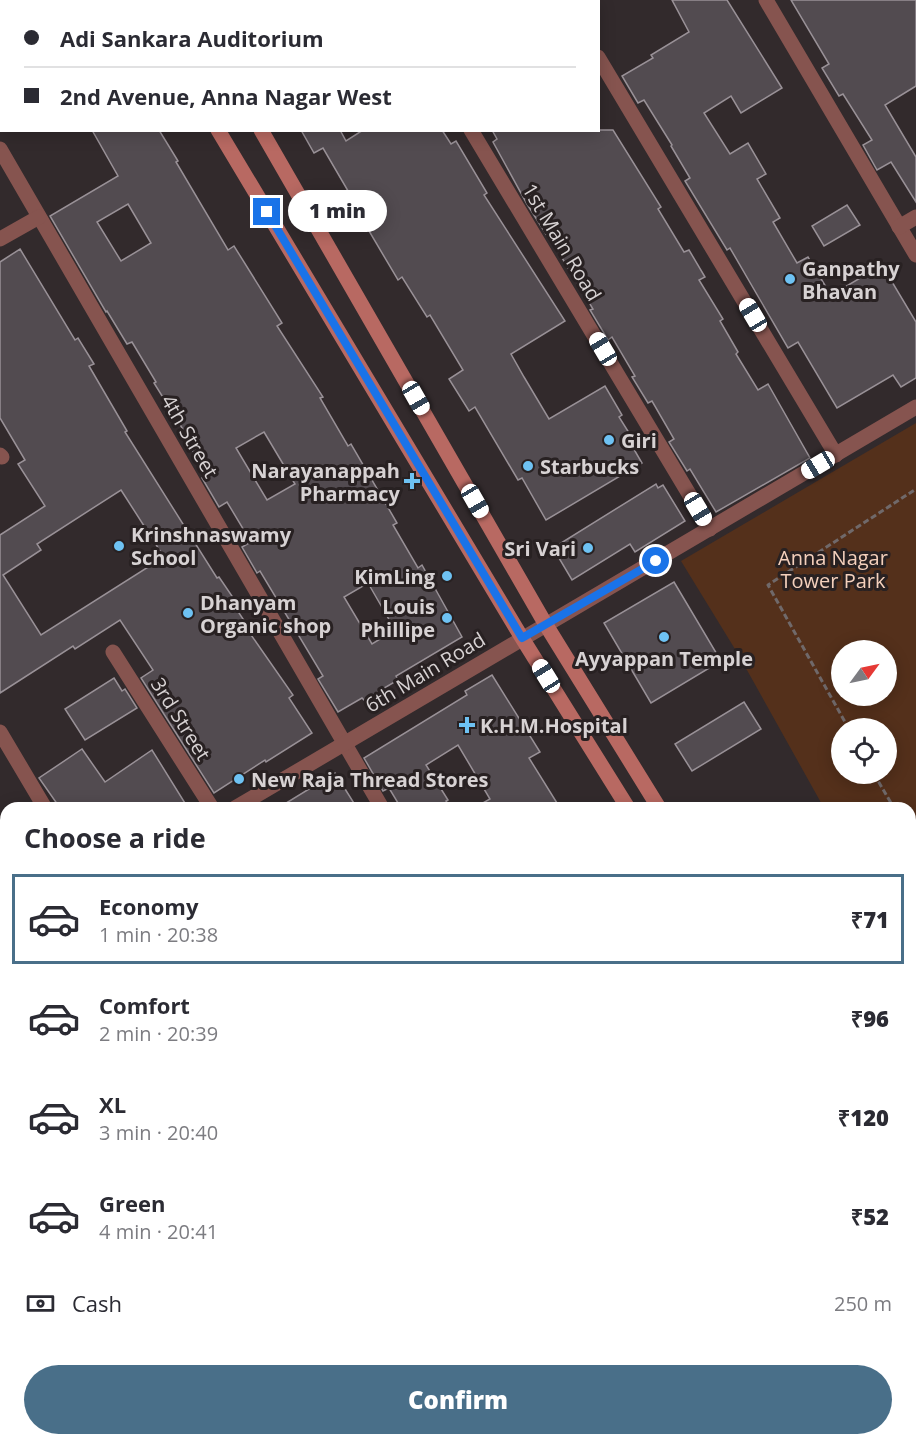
<!DOCTYPE html>
<meta charset="utf-8">
<style>
:root{--surface:#fff;--page:#f2f2f3;--text:#2b2b33;--muted:#7c7c81;--line:#e1e1e2;--accent:#496f89}
body{margin:0;font-family:"Open Sans",sans-serif;background:var(--page);color:var(--text);height:100vh;display:flex;flex-direction:column;font-size:22px;white-space:nowrap}
*{box-sizing:border-box;margin:0}
p{font-size:20px;color:var(--muted)}
.icon{flex:none;width:33px;height:33px;fill:none;stroke:currentColor;stroke-width:2;stroke-linecap:round;stroke-linejoin:round}
.map{position:relative;flex:1;overflow:hidden}
.drawer{position:absolute;left:0px;top:802px;width:916px;height:644px;display:flex;flex-direction:column;background:var(--surface);border-radius:18px 18px 0 0;box-shadow:0 3px 15px #0003}
.drawer>*{flex:none}
.guide{position:absolute;left:0px;top:0px;width:600px;height:132px;box-shadow:0 3px 15px #0003;display:grid;align-content:center;height:132px;padding:0 24px;background:var(--surface)}
.needle{width:39px;rotate:57deg}
.tools{position:absolute;left:831px;top:640px;display:grid;gap:12px}
.tools a{display:grid;place-items:center;width:66px;height:66px;border-radius:50%;background:var(--surface);box-shadow:0 3px 15px #0003;font-size:30px}
.end{position:absolute;width:27px;height:27px;margin:-14px;border:8px solid #1a73e8;background:#fff;box-shadow:0 0 0 3px #fff}
.from{border-radius:50%}
.bubble{position:absolute;height:42px;border-radius:21px;background:var(--surface);box-shadow:0 3px 15px #0003;font-size:20px;font-weight:800;line-height:42px;text-align:center}
.car{position:absolute;width:18px;height:36px;margin:-18px -9px;border-radius:8px;box-shadow:0 0 4px 2px #0007;background:linear-gradient(#fff 24%,#345 0 40%,#fff 0 76%,#345 0 86%,#fff 0)}
.guide b{display:flex;align-items:center;gap:21px;height:57px;font-size:22px}
.guide b+b{border-top:2px solid var(--line)}
.guide i{width:15px;height:15px;background:var(--text)}
ul{padding:0;list-style:none}
li{display:flex;align-items:center;gap:18px;height:90px;margin:0 12px 9px;padding:0 12px;border:3px solid transparent;border-radius:0px}
li div{flex:1}
li b{display:block;font-size:22px}
li em{font-style:normal;font-weight:800}
li.on{border-color:var(--accent)}
li>.icon{width:54px;height:54px;stroke-width:1.5}
h2{padding:0 24px;font-size:27px;line-height:72px}
.pay{display:flex;align-items:center;gap:15px;height:66px;padding:0 24px;font-size:22px}
.pay p{margin-inline-start:auto}
.primary-button{display:flex;gap:12px;margin-top:auto;padding:12px 24px}
.primary-button a{flex:1;height:69px;border-radius:36px;background:var(--accent);color:#fff;font-size:24px;font-weight:800;line-height:69px;text-align:center}
.map>svg:first-child{display:block}
.green{fill:#54301b;fill-rule:evenodd}
.building{fill:#524b50;stroke:#999197;stroke-width:1.5;fill-rule:evenodd}
.lines{fill:none;stroke-linecap:round;stroke-linejoin:round}
.path{stroke:#70696a;stroke-width:3;stroke-dasharray:6 3;stroke-linecap:butt}
.minor{stroke:#86544f;stroke-width:15}
.tertiary{stroke:#86544f;stroke-width:15}
.secondary{stroke:#b86962;stroke-width:15}
.route{stroke:#1a73e8;stroke-width:8}
.poi-dot{fill:#6ec2f3;stroke:#282122;stroke-width:2}
.labels{text-anchor:middle;dominant-baseline:central;stroke-width:6;stroke-linejoin:round;paint-order:stroke}
.street-label{font-size:20px;fill:#d7d2d3;stroke:#282122}
.poi-label{font-size:20px;font-weight:bold;fill:#d7d2d3;stroke:#282122;text-anchor:start}
.park-label{font-size:20px;fill:#f4d0bc;stroke:#282122}
</style>
<div class="map">
<svg width="916" height="1445" viewBox="0 0 916 1445">
<rect width="100%" height="100%" fill="#322a2c"/>
<path class="green" d="M 916,423 L 916,971 L 910,961 L 910,808 L 824,808 L 738,654 L 681,561 ZM 842,651 L 886,651 L 886,696 L 842,696 ZM 842,729 L 886,729 L 886,774 L 842,774 Z"/>
<g class="building">
<polygon points="672,0 727,0 782,88 741,113 731,96 704,113 730,154 748,143 766,174 757,179 780,218 773,222 797,263 808,257 829,292 833,290 835,293 882,265 916,322 916,378 901,387 893,375 837,408 798,342 788,348 730,248 727,250 685,181 690,178 671,146 672,145 644,100 638,103 622,76 653,58 651,55 689,32"/>
<polygon points="791,0 916,0 916,86 885,105 916,157 916,202 891,162 877,170 863,145 872,140 843,94 839,96 822,68 829,64"/>
<path d="M 92,130 L 159,130 L 178,161 L 176,162 L 228,250 L 234,246 L 282,323 L 277,326 L 323,397 L 320,398 L 348,446 L 351,444 L 397,523 L 393,525 L 418,568 L 422,565 L 462,637 L 396,676 L 398,680 L 364,700 L 362,698 L 338,712 L 318,679 L 323,676 L 260,571 L 257,573 L 242,547 L 251,542 L 227,502 L 219,507 L 202,478 L 207,475 L 191,448 L 194,447 L 154,383 L 156,382 L 132,342 L 127,344 L 107,311 L 106,312 L 50,216 L 118,176 ZM 128,204 L 151,243 L 121,261 L 97,222 ZM 264,432 L 295,484 L 267,500 L 236,448 ZM 368,583 L 395,630 L 372,644 L 344,597 Z"/>
<polygon points="301,130 340,130 346,141 363,130 442,130 451,144 456,141 487,193 484,195 565,321 511,354 524,377 549,419 605,386 622,415 619,417 636,444 632,446 642,463 546,520 522,478 518,480 475,407 469,411 449,379 463,370 430,315 427,317 402,277 398,280 349,197 351,196 323,148 314,153"/>
<polygon points="492,130 613,130 661,207 658,209 684,252 689,250 705,277 699,280 723,319 720,321 738,352 736,354 758,390 768,384 810,458 716,512 690,469 687,471 669,442 674,439 652,401 648,403 632,377 635,376 612,337 608,340 590,310 593,309 547,233 546,234 527,204 493,142 497,139"/>
<polygon points="847,205 860,225 824,246 812,226"/>
<path d="M 20,249 L 75,340 L 78,338 L 94,364 L 89,366 L 127,431 L 125,432 L 217,578 L 219,577 L 234,599 L 231,601 L 251,631 L 249,632 L 293,695 L 289,698 L 312,733 L 266,762 L 265,760 L 214,793 L 141,678 L 153,670 L 120,620 L 75,649 L 73,646 L 0,693 L 0,535 L 45,506 L 18,464 L 25,460 L 0,418 L 0,262 ZM 121,490 L 164,557 L 41,635 L 3,575 L 41,550 L 37,544 Z"/>
<polygon points="656,484 658,488 663,485 685,521 635,552 630,544 572,580 553,548"/>
<polygon points="674,582 721,661 651,703 604,623"/>
<polygon points="492,675 540,752 529,758 557,803 548,808 474,808 490,799 458,745 426,765 448,800 446,801 451,808 401,808 389,788 383,791 364,758 467,695 465,691"/>
<polygon points="114,678 122,691 125,689 137,708 85,740 65,709"/>
<polygon points="744,702 761,729 692,771 675,744"/>
<polygon points="82,749 105,782 152,750 188,808 60,808 39,778"/>
<polygon points="335,773 357,808 278,808"/>
</g>
<g class="lines">
<g class="path">
<polyline points="849,729 768,585 916,489"/>
<polyline points="874,774 894,808"/>
<polyline points="910,838 916,848"/>
</g>
<g class="minor">
<polyline points="393,0 393,2"/>
<polyline points="565,0 566,2"/>
<polyline points="766,0 916,255"/>
<polyline points="598,57 836,455"/>
<polyline points="471,130 710,529"/>
<polyline points="0,149 382,808"/>
<polyline points="899,227 916,217"/>
<polyline points="0,239 39,217"/>
<polyline points="0,455 2,457"/>
<polyline points="113,652 212,808"/>
<polyline points="0,732 45,808"/>
<polyline points="423,1440 426,1445"/>
<polyline points="758,1440 761,1445"/>
<polyline points="591,1445 599,1440"/>
</g>
<g class="tertiary">
<polyline points="26,2 29,0"/>
<polyline points="67,2 69,0"/>
<polyline points="0,29 2,28"/>
<polyline points="235,808 916,407"/>
<polyline points="0,945 6,941"/>
<polyline points="0,1099 6,1109"/>
<polyline points="0,1151 6,1160"/>
<polyline points="179,1440 182,1445"/>
<polyline points="205,1440 208,1445"/>
</g>
<g class="secondary">
<polyline points="140,0 140,2"/>
<polyline points="185,0 186,2"/>
<polyline points="218,130 522,638 628,808"/>
<polyline points="261,130 546,625 659,808"/>
<polyline points="910,1216 916,1225"/>
<polyline points="910,1266 916,1276"/>
</g>
</g>
<g class="lines">
<polyline class="route" points="267,212 522,638 656,561"/>
</g>
<g class="poi-dot">
<circle cx="790" cy="279" r="6"/>
<circle cx="609" cy="440" r="6"/>
<circle cx="528" cy="466" r="6"/>
<path d="M409 472h6v6h6v6h-6v6h-6v-6h-6v-6h6z"/>
<circle cx="119" cy="546" r="6"/>
<circle cx="588" cy="548" r="6"/>
<circle cx="447" cy="576" r="6"/>
<circle cx="188" cy="613" r="6"/>
<circle cx="447" cy="618" r="6"/>
<circle cx="664" cy="637" r="6"/>
<path d="M464 716h6v6h6v6h-6v6h-6v-6h-6v-6h6z"/>
<circle cx="239" cy="779" r="6"/>
</g>
<g class="labels">
<g class="street-label">
<text transform="translate(562 242) rotate(59)">1st Main Road</text>
<text transform="translate(190 436) rotate(60)">4th Street</text>
<text transform="translate(425 672) rotate(-31)">6th Main Road</text>
<text transform="translate(181 719) rotate(58)">3rd Street</text>
</g>
<g class="poi-label">
<text x="802" y="268">Ganpathy<tspan x="802" dy="23">Bhavan</tspan></text>
<text x="621" y="440">Giri</text>
<text x="540" y="466">Starbucks</text>
<text x="400" y="470" text-anchor="end">Narayanappah<tspan x="400" dy="23">Pharmacy</tspan></text>
<text x="131" y="534">Krinshnaswamy<tspan x="131" dy="23">School</tspan></text>
<text x="576" y="548" text-anchor="end">Sri Vari</text>
<text x="435" y="576" text-anchor="end">KimLing</text>
<text x="200" y="602">Dhanyam<tspan x="200" dy="23">Organic shop</tspan></text>
<text x="435" y="606" text-anchor="end">Louis<tspan x="435" dy="23">Phillipe</tspan></text>
<text x="664" y="658" text-anchor="middle">Ayyappan Temple</text>
<text x="480" y="725">K.H.M.Hospital</text>
<text x="251" y="779">New Raja Thread Stores</text>
</g>
<g class="park-label">
<text x="833" y="557">Anna Nagar<tspan x="833" dy="23">Tower Park</tspan></text>
</g>
</g>
</svg>
<div class="tools">
<a><svg class="needle" viewBox="-14 -14 28 28"><path d="M0-13l5 13h-10z" fill="#e53935"/><path d="M0 13l5-13h-10z" fill="#7c7c81"/></svg></a>
<a><svg class="icon" aria-label="locate" viewBox="0 0 24 24"><circle cx="12" cy="12" r="6"/><path d="M12 2v4M12 18v4M2 12h4M18 12h4"/></svg></a>
</div>
<i class="end from" style="left:656px;top:561px"></i>
<i class="end" style="left:267px;top:212px"></i>
<div class="bubble" style="left:288px;top:190px;width:99px">1 min</div>
<i class="car" style="left:753px;top:315px;rotate:329deg"></i>
<i class="car" style="left:603px;top:349px;rotate:329deg"></i>
<i class="car" style="left:416px;top:398px;rotate:150deg"></i>
<i class="car" style="left:818px;top:465px;rotate:239deg"></i>
<i class="car" style="left:475px;top:501px;rotate:150deg"></i>
<i class="car" style="left:698px;top:509px;rotate:149deg"></i>
<i class="car" style="left:546px;top:676px;rotate:328deg"></i>
<div class="guide">
<b><i class="from"></i>Adi Sankara Auditorium</b>
<b><i></i>2nd Avenue, Anna Nagar West</b>
</div>
<section class="drawer">
<h2>Choose a ride</h2>
<ul>
<li class="on"><svg class="icon" aria-label="car" viewBox="0 0 24 24"><path d="M5 17H2v-5l4-1 3-4h7l3 4 3 1v5h-3M9 17h6M6 11h13"/><circle cx="7" cy="17" r="2"/><circle cx="17" cy="17" r="2"/></svg><div><b>Economy</b><p>1 min · 20:38</p></div><em>₹71</em></li>
<li><svg class="icon" aria-label="car" viewBox="0 0 24 24"><path d="M5 17H2v-5l4-1 3-4h7l3 4 3 1v5h-3M9 17h6M6 11h13"/><circle cx="7" cy="17" r="2"/><circle cx="17" cy="17" r="2"/></svg><div><b>Comfort</b><p>2 min · 20:39</p></div><em>₹96</em></li>
<li><svg class="icon" aria-label="car" viewBox="0 0 24 24"><path d="M5 17H2v-5l4-1 3-4h7l3 4 3 1v5h-3M9 17h6M6 11h13"/><circle cx="7" cy="17" r="2"/><circle cx="17" cy="17" r="2"/></svg><div><b>XL</b><p>3 min · 20:40</p></div><em>₹120</em></li>
<li><svg class="icon" aria-label="car" viewBox="0 0 24 24"><path d="M5 17H2v-5l4-1 3-4h7l3 4 3 1v5h-3M9 17h6M6 11h13"/><circle cx="7" cy="17" r="2"/><circle cx="17" cy="17" r="2"/></svg><div><b>Green</b><p>4 min · 20:41</p></div><em>₹52</em></li>
</ul>
<div class="pay"><svg class="icon" aria-label="cash" viewBox="0 0 24 24"><path d="M3 7h18v10H3z"/><circle cx="12" cy="12" r="2"/></svg>Cash<p>250 m</p></div>
<div class="primary-button"><a>Confirm</a></div>
</section>
</div>
